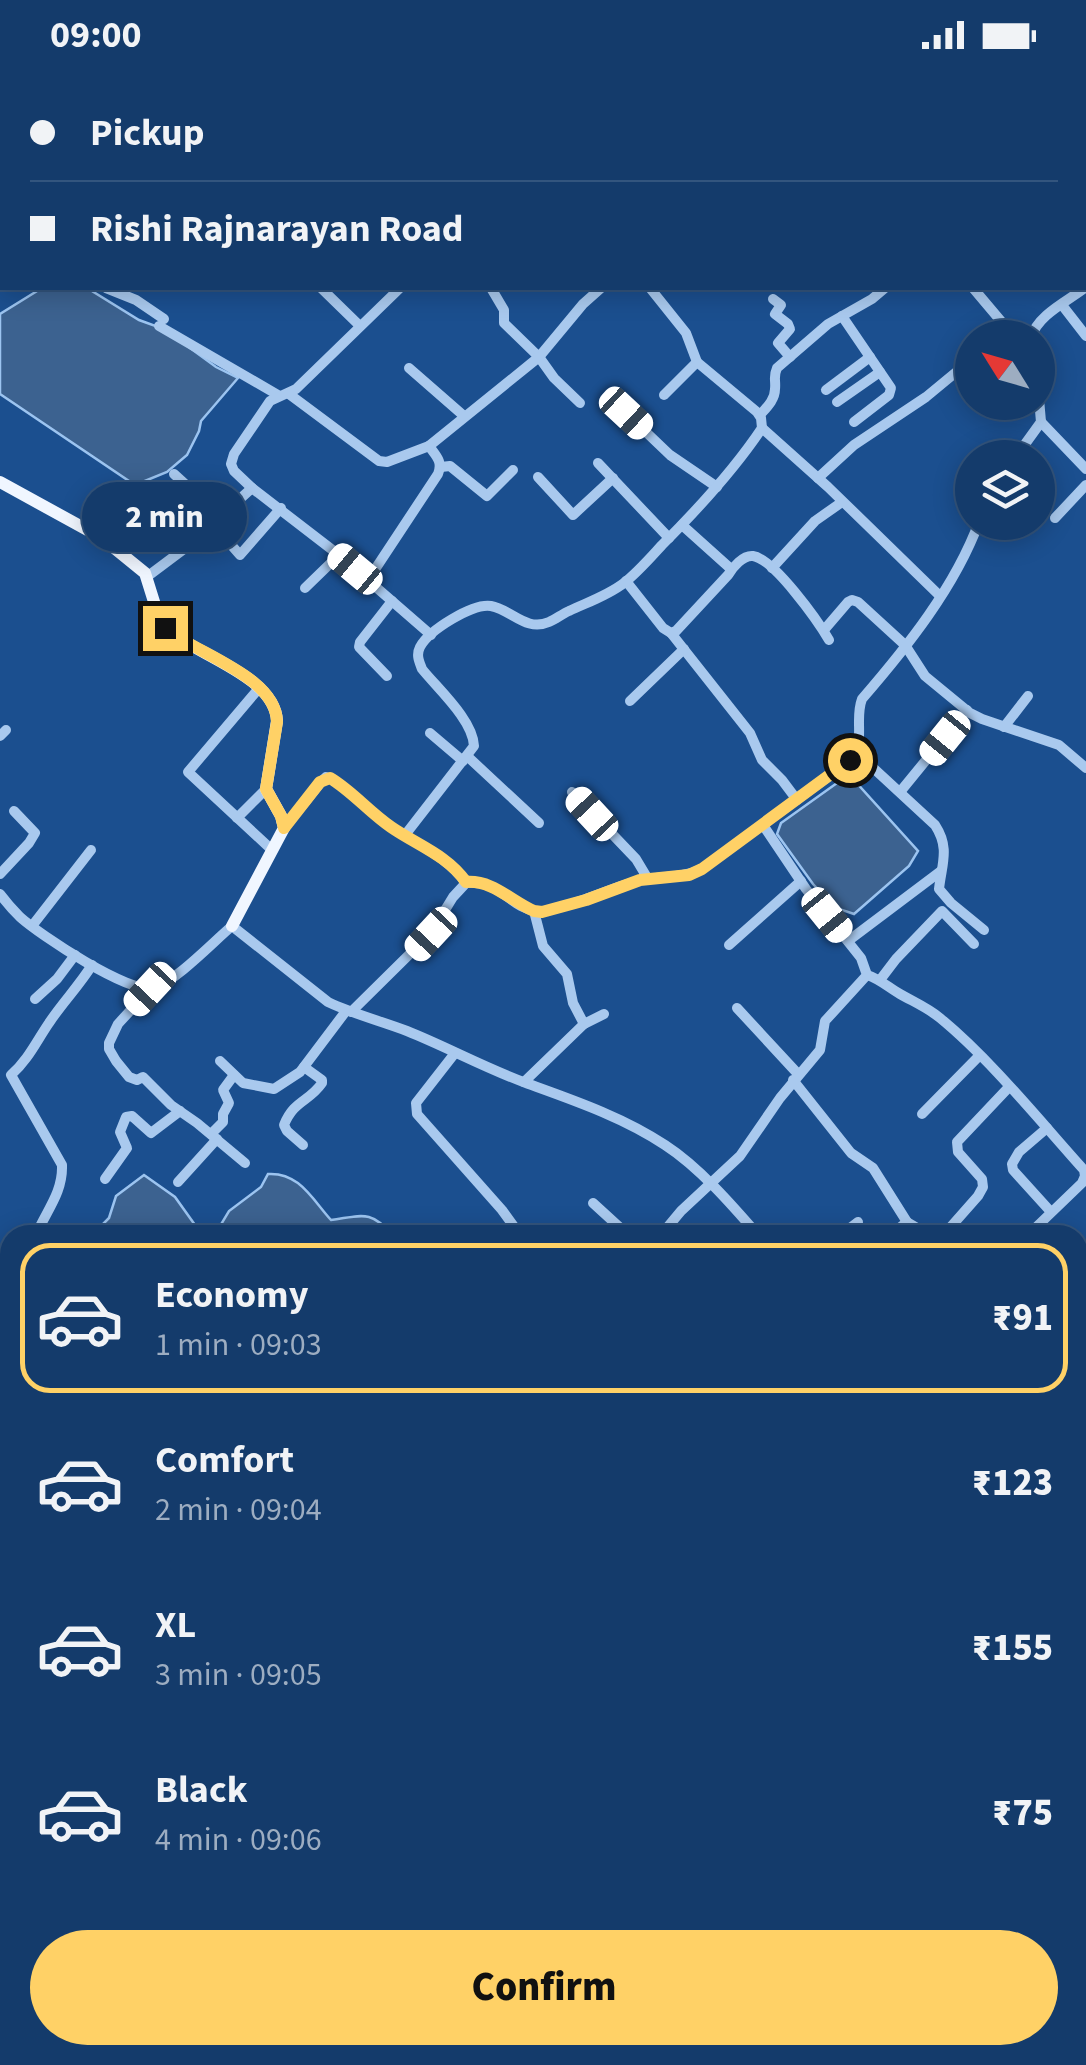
<!DOCTYPE html>
<meta charset="utf-8">
<style>
:root{--surface:#143b6b;--page:#1d4271;--text:#f1f3f6;--muted:#9dadc1;--line:#33557e;--accent:#ffd166}
body{margin:0;font-family:"Source Sans 3",sans-serif;background:var(--page);color:var(--text);height:100vh;display:flex;flex-direction:column;font-size:38px;white-space:nowrap}
*{box-sizing:border-box;margin:0}
p{font-size:32px;color:var(--muted)}
.icon{flex:none;width:55px;height:55px;fill:none;stroke:currentColor;stroke-width:2;stroke-linecap:round;stroke-linejoin:round}
.map{position:relative;flex:1;overflow:hidden}
.drawer{position:absolute;left:0px;top:1155px;width:1088px;height:840px;display:flex;flex-direction:column;background:var(--surface);border-radius:30px 30px 0 0;box-shadow:0 5px 25px #0003,0 0 0 2px var(--line)}
.drawer>*{flex:none}
.top-card{position:absolute;left:0px;top:0px;width:1088px;height:220px;box-shadow:0 5px 25px #0003,0 0 0 2px var(--line);display:grid;align-content:center;height:220px;padding:0 30px;background:var(--surface)}
.needle{width:65px;rotate:307deg}
.controls{position:absolute;left:955px;top:250px;display:grid;gap:20px}
.controls a{display:grid;place-items:center;width:100px;height:100px;border-radius:50%;background:var(--surface);box-shadow:0 5px 25px #0003,0 0 0 2px var(--line);font-size:50px}
.end{position:absolute;width:45px;height:45px;margin:-22px;border:12px solid #ffd166;background:#111;box-shadow:0 0 0 5px #111}
.from{border-radius:50%}
.bubble{position:absolute;height:70px;border-radius:35px;background:var(--surface);box-shadow:0 5px 25px #0003,0 0 0 2px var(--line);font-size:32px;font-weight:800;line-height:70px;text-align:center}
.car{position:absolute;width:30px;height:60px;margin:-30px -15px;border-radius:12px;box-shadow:0 0 8px 2px #0007;background:linear-gradient(#fff 24%,#345 0 40%,#fff 0 76%,#345 0 86%,#fff 0)}
.top-card b{display:flex;align-items:center;gap:35px;height:95px;font-size:38px}
.top-card b+b{border-top:2px solid var(--line)}
.top-card i{width:25px;height:25px;background:var(--text)}
ul{padding:18px 0 0;list-style:none}
li{display:flex;align-items:center;gap:30px;height:150px;margin:0 20px 15px;padding:0 10px;border:5px solid transparent;border-radius:30px}
li div{flex:1}
li b{display:block;font-size:38px}
li em{font-style:normal;font-weight:800}
li.current{border-color:var(--accent)}
li>.icon{width:90px;height:90px;stroke-width:1.5}
.button{display:flex;gap:20px;margin-top:auto;padding:20px 30px}
.button a{flex:1;height:115px;border-radius:60px;background:var(--accent);color:#111;font-size:40px;font-weight:800;line-height:115px;text-align:center}
.status{display:flex;justify-content:space-between;align-items:center;height:70px;padding:0 50px;background:var(--surface);direction:ltr}
.status svg{height:28px;fill:currentColor}
.map>svg:first-child{display:block}
.water{fill:#3c6290;stroke:#9cc4f0;stroke-width:2.5}
.lines{fill:none;stroke-linecap:round;stroke-linejoin:round}
.minor{stroke:#a9c9ee;stroke-width:10}
.major{stroke:#f0f6ff;stroke-width:12}
.route{stroke:#ffd166;stroke-width:12}
</style>
<div class="status"><b>09:00</b><svg viewBox="0 0 49 12"><path d="M0 12V9h3v3zM5 12V6h3v6zM10 12V3h3v9zM15 12V0h3v12zM26 1h20v11H26zM47 4h2v5h-2z"/></svg></div>
<div class="map">
<svg width="1086" height="1995" viewBox="0 0 1086 1995">
<rect width="100%" height="100%" fill="#1b4f8f"/>
<g class="water">
<polygon points="42,218 87,218 139,250 164,259 216,297 238,308 201,351 199,361 187,385 167,402 135,415 0,324 0,244"/>
<polygon points="844,708 853,709 918,781 909,796 854,844 836,838 813,814 777,764 781,753"/>
<path d="M 268,1104 C 299,1102 312,1129 331,1150 C 361,1146 371,1139 392,1165 L 217,1165 L 217,1161 L 229,1141 L 261,1117 Z"/>
<polygon points="144,1105 175,1127 200,1162 200,1165 101,1165 97,1160 109,1148 116,1126"/>
</g>
<g class="lines">
<g class="minor">
<polyline points="432,0 435,2"/>
<polyline points="522,0 525,2"/>
<polyline points="615,0 619,2"/>
<polyline points="970,0 972,2"/>
<polyline points="299,2 301,0"/>
<polyline points="626,2 628,0"/>
<polyline points="775,2 777,0"/>
<polyline points="846,2 848,0"/>
<polyline points="1068,2 1070,0"/>
<polyline points="0,60 2,57"/>
<polyline points="0,155 2,157"/>
<polyline points="0,199 2,200"/>
<polyline points="106,218 136,230 164,249"/>
<polyline points="321,218 360,256"/>
<polyline points="491,218 504,240 504,253 539,287 583,234 601,218"/>
<polyline points="973,218 1011,263"/>
<polyline points="773,229 781,235 775,244 788,254 790,259 778,273 790,287"/>
<polyline points="1062,235 1086,266"/>
<polyline points="842,246 891,318 889,325 854,352"/>
<polyline points="159,256 278,325"/>
<polyline points="1001,268 1011,263 1031,264"/>
<path d="M 1031,268 C 1037,245 1068,231 1086,217"/>
<polyline points="409,298 464,346"/>
<polyline points="826,320 870,287"/>
<path d="M 289,324 L 379,391 L 387,392 L 429,376 C 436,386 443,391 438,404 L 368,510"/>
<polyline points="664,325 697,292"/>
<polyline points="837,332 880,302"/>
<polyline points="626,343 670,385 717,417"/>
<path d="M 760,345 C 766,338 775,330 775,319 C 776,310 773,307 777,298 L 828,254 L 872,229 L 885,218"/>
<polyline points="1041,352 1086,399"/>
<polyline points="762,358 828,417 940,526"/>
<polyline points="429,376 539,287 554,308 580,333"/>
<polyline points="1015,388 1041,352 1038,317"/>
<polyline points="598,393 669,468"/>
<polyline points="441,397 450,396 487,426 513,400"/>
<polyline points="174,404 220,446"/>
<polyline points="538,407 573,445 613,408"/>
<polyline points="818,408 854,375 926,327 972,289"/>
<polyline points="252,418 234,401 231,394 234,384 270,331 296,319 400,218"/>
<polyline points="1055,448 1086,415"/>
<polyline points="212,453 240,485 281,438"/>
<polyline points="682,455 731,499"/>
<polyline points="772,498 815,451 842,432"/>
<polyline points="148,506 188,476 252,418 339,485 431,565"/>
<path d="M 626,511 L 663,558 L 671,563 L 676,561 L 728,505 C 733,497 743,485 753,486 C 774,489 818,551 829,570"/>
<polyline points="305,518 339,485"/>
<polyline points="824,560 848,532 852,530 858,532 905,575 925,606 970,643 982,649 1059,675 1086,698"/>
<polyline points="671,563 750,663 762,690 782,710 797,730"/>
<polyline points="387,606 359,577 360,572 392,531"/>
<polyline points="260,617 188,702 272,780"/>
<polyline points="630,631 684,579"/>
<polyline points="1004,657 1028,626"/>
<polyline points="430,663 463,691"/>
<polyline points="0,666 6,660"/>
<path d="M 857,683 L 935,755 C 950,778 942,793 939,819 L 951,833 L 984,860"/>
<polyline points="467,686 539,753"/>
<polyline points="572,722 636,789 648,809"/>
<polyline points="900,722 967,640"/>
<polyline points="237,748 266,719"/>
<path d="M 284,758 L 321,712 L 326,707 L 330,708 C 352,721 369,742 391,757 C 417,775 447,786 466,813"/>
<path d="M 405,765 L 474,676 C 473,650 438,619 422,599 C 419,591 416,585 420,577 C 429,560 473,533 491,536 C 512,540 526,562 549,552 C 556,549 562,544 569,541 C 588,532 607,526 624,513 C 638,502 650,488 662,475 C 698,439 734,400 762,358 L 761,348 L 757,342 L 697,292 L 686,263 L 650,218"/>
<polyline points="0,804 29,773 35,763 14,741"/>
<path d="M 0,824 C 6,832 13,840 20,847 C 40,865 130,925 154,918 C 176,911 213,872 232,856 L 328,932 C 353,944 381,951 407,961 C 447,977 485,998 526,1013 C 573,1030 623,1047 665,1075 C 699,1097 732,1135 758,1165"/>
<polyline points="534,841 543,876 567,904 573,933 584,954"/>
<polyline points="32,856 91,780"/>
<polyline points="848,871 941,801"/>
<polyline points="729,875 801,811"/>
<path d="M 867,905 C 880,909 889,918 900,924 C 914,932 928,938 940,948 C 990,989 1040,1051 1084,1100 L 1085,1106 L 1082,1113 L 1028,1165"/>
<polyline points="880,910 896,889 942,841 974,874"/>
<polyline points="150,919 118,954 109,973 109,979 116,991 129,1007 137,1010 143,1007 171,1035 197,1053 245,1093"/>
<polyline points="35,929 57,909 75,885"/>
<polyline points="737,938 798,1004"/>
<path d="M 351,942 L 431,863 L 453,827 L 466,813 C 500,809 510,838 536,841 C 546,843 558,837 567,835 C 592,828 616,816 641,810 C 662,806 682,808 702,799 L 851,690 C 866,671 854,650 862,629 C 907,577 955,517 979,452"/>
<polyline points="455,983 416,1033 417,1044 502,1140 515,1158 516,1165"/>
<polyline points="220,991 243,1013 274,1019 300,1002 346,941"/>
<polyline points="793,1010 851,1083 873,1098 907,1152"/>
<polyline points="524,1012 584,954 604,944"/>
<polyline points="922,1044 979,986"/>
<polyline points="1047,1058 1019,1082 1012,1094 1013,1100 1051,1142"/>
<polyline points="211,1064 223,1052 223,1044 229,1033 223,1020 234,1005"/>
<path d="M 303,1075 L 287,1061 L 284,1055 C 294,1030 309,1032 322,1013 L 322,1010 L 304,997"/>
<polyline points="105,1109 127,1078 120,1062 126,1047 132,1046 151,1063 180,1041"/>
<polyline points="178,1112 217,1069"/>
<polyline points="593,1133 628,1165"/>
<path d="M 36,1165 C 46,1141 63,1123 62,1095 L 11,1005 C 28,990 36,972 49,953 C 62,933 79,916 92,895"/>
<polyline points="661,1165 681,1141 740,1086 780,1028 820,980 825,951 867,905 861,888 806,819 763,755"/>
<polyline points="841,1165 858,1152"/>
<polyline points="891,1165 907,1152 929,1165"/>
<polyline points="948,1165 948,1160 978,1126 983,1117 982,1109 958,1082 957,1072 1009,1017"/>
<polyline points="0,1265 4,1261 10,1241"/>
<polyline points="1078,1349 1086,1341"/>
<polyline points="0,1437 10,1452"/>
<polyline points="1078,1519 1086,1521"/>
<polyline points="1078,1684 1086,1696"/>
<polyline points="0,1712 10,1725"/>
<polyline points="1078,1733 1086,1726"/>
<polyline points="0,1786 10,1778"/>
<polyline points="1078,1884 1086,1886"/>
<polyline points="1078,1916 1086,1899"/>
<polyline points="1078,1963 1086,1963"/>
<polyline points="102,1985 109,1990 117,1985"/>
<polyline points="191,1985 200,1993 213,1989 220,1995"/>
<polyline points="406,1985 415,1995"/>
<polyline points="444,1985 450,1995"/>
<polyline points="588,1985 595,1995"/>
<polyline points="809,1985 824,1995"/>
<polyline points="999,1985 1011,1995"/>
<polyline points="469,1995 484,1985"/>
<polyline points="654,1995 665,1985"/>
<polyline points="758,1995 765,1985"/>
<polyline points="1043,1995 1048,1985"/>
</g>
<g class="major">
<polyline points="1008,0 1010,2"/>
<polyline points="1085,91 1086,92"/>
<path d="M 0,412 L 102,468 L 145,503 L 160,551 L 165,558 C 196,585 275,606 277,651 L 266,719 L 281,746 L 284,758 L 232,856"/>
</g>
</g>
<g class="lines">
<path class="route" d="M 165,558 C 196,584 276,606 277,652 L 266,719 L 281,746 L 284,758 L 320,712 L 330,708 C 352,721 369,742 391,757 C 417,775 447,785 466,812 C 493,810 511,831 534,841 L 542,842 L 586,830 L 640,810 L 689,805 L 702,799 L 850,690"/>
</g>
</svg>
<div class="controls">
<a><svg class="needle" viewBox="-14 -14 28 28"><path d="M0-13l5 13h-10z" fill="#e53935"/><path d="M0 13l5-13h-10z" fill="#9dadc1"/></svg></a>
<a><svg class="icon" aria-label="layers" viewBox="0 0 24 24"><path d="M12 4l9 5-9 5-9-5zM3 14l9 5 9-5"/></svg></a>
</div>
<i class="end from" style="left:850px;top:690px"></i>
<i class="end" style="left:165px;top:558px"></i>
<div class="bubble" style="left:82px;top:412px;width:165px">2 min</div>
<i class="car" style="left:626px;top:343px;rotate:133deg"></i>
<i class="car" style="left:355px;top:499px;rotate:310deg"></i>
<i class="car" style="left:945px;top:668px;rotate:219deg"></i>
<i class="car" style="left:592px;top:744px;rotate:317deg"></i>
<i class="car" style="left:827px;top:845px;rotate:141deg"></i>
<i class="car" style="left:431px;top:864px;rotate:223deg"></i>
<i class="car" style="left:150px;top:919px;rotate:223deg"></i>
<div class="top-card">
<b><i class="from"></i>Pickup</b>
<b><i></i>Rishi Rajnarayan Road</b>
</div>
<section class="drawer">
<ul>
<li class="current"><svg class="icon" aria-label="car" viewBox="0 0 24 24"><path d="M5 17H2v-5l4-1 3-4h7l3 4 3 1v5h-3M9 17h6M6 11h13"/><circle cx="7" cy="17" r="2"/><circle cx="17" cy="17" r="2"/></svg><div><b>Economy</b><p>1 min · 09:03</p></div><em>₹91</em></li>
<li><svg class="icon" aria-label="car" viewBox="0 0 24 24"><path d="M5 17H2v-5l4-1 3-4h7l3 4 3 1v5h-3M9 17h6M6 11h13"/><circle cx="7" cy="17" r="2"/><circle cx="17" cy="17" r="2"/></svg><div><b>Comfort</b><p>2 min · 09:04</p></div><em>₹123</em></li>
<li><svg class="icon" aria-label="car" viewBox="0 0 24 24"><path d="M5 17H2v-5l4-1 3-4h7l3 4 3 1v5h-3M9 17h6M6 11h13"/><circle cx="7" cy="17" r="2"/><circle cx="17" cy="17" r="2"/></svg><div><b>XL</b><p>3 min · 09:05</p></div><em>₹155</em></li>
<li><svg class="icon" aria-label="car" viewBox="0 0 24 24"><path d="M5 17H2v-5l4-1 3-4h7l3 4 3 1v5h-3M9 17h6M6 11h13"/><circle cx="7" cy="17" r="2"/><circle cx="17" cy="17" r="2"/></svg><div><b>Black</b><p>4 min · 09:06</p></div><em>₹75</em></li>
</ul>
<div class="button"><a>Confirm</a></div>
</section>
</div>
